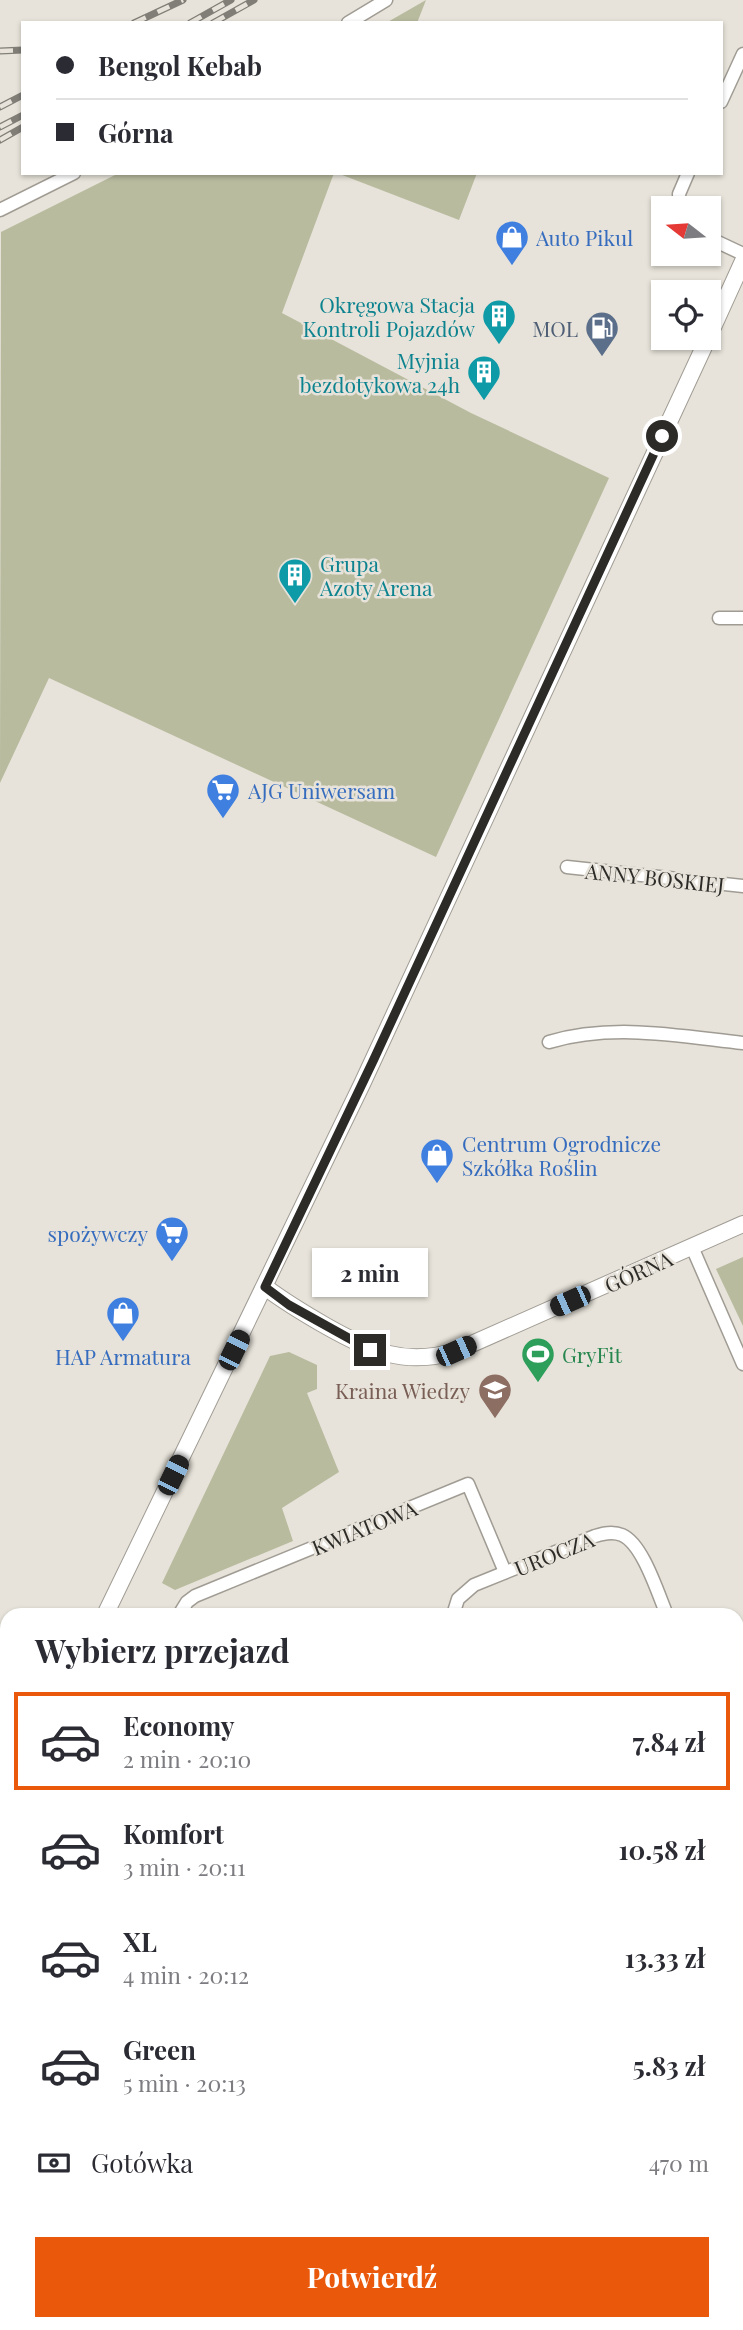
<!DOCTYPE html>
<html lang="pl">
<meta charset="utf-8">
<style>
:root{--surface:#fff;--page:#f7f7f7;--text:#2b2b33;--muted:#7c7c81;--line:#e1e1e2;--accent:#ea580c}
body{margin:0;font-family:"Playfair Display",serif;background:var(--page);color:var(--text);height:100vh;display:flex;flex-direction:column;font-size:26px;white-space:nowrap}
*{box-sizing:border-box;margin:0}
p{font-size:23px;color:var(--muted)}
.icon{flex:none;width:38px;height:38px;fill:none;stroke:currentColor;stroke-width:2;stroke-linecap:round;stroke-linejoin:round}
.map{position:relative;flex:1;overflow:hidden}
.panel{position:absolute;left:0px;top:1608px;width:744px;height:723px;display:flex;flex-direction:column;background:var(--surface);border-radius:21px 21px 0 0;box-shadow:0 2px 5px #0004}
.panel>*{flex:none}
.hud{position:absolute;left:21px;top:21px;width:702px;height:154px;border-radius:0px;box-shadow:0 2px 5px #0004;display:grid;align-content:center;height:154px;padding:0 35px;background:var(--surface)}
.needle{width:46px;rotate:287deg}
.controls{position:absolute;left:651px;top:196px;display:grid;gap:14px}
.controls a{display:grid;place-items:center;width:70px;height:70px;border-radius:0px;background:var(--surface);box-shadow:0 2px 5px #0004;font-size:35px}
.end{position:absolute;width:32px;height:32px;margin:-16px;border:9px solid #2c2b27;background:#fff;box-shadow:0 0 0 4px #fff}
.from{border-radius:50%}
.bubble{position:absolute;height:49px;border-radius:0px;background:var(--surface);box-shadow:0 2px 5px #0004;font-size:23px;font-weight:700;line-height:49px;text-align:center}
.car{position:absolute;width:21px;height:42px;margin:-21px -10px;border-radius:9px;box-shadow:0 0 5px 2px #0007;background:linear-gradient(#222 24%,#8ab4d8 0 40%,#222 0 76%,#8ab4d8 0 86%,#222 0)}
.hud b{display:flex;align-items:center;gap:24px;height:66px;font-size:26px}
.hud b+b{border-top:2px solid var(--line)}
.hud i{width:18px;height:18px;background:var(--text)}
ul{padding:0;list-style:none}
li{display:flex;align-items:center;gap:21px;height:98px;margin:0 14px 10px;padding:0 21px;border:4px solid transparent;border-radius:0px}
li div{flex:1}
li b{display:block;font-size:26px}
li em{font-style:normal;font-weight:700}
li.selected{border-color:var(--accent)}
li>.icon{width:63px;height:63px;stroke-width:1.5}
h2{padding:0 35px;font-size:32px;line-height:84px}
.pay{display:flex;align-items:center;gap:18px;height:77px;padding:0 35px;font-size:26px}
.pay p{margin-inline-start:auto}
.cta{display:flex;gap:14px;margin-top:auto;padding:14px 35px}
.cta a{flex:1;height:80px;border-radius:0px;background:var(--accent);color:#fff;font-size:28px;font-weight:700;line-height:80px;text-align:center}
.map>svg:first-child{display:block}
.green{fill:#b8bb9e}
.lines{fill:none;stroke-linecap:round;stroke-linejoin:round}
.street-casing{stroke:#a09c94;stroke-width:15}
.secondary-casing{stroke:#a09c94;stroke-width:18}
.street{stroke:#fff;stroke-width:12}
.secondary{stroke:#fff;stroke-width:16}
.rail-casing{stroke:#807e77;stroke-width:7}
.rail{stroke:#e7e3da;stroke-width:4.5;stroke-dasharray:13;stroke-linecap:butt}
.route{stroke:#2c2b27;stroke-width:9}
.labels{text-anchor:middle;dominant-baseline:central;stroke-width:5;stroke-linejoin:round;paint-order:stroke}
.shop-label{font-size:21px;fill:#366cbe;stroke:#e7e3da;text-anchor:start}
.culture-label{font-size:21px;fill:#0d838f;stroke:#e7e3da;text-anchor:end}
.service-label{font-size:21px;fill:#4e5e75;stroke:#e7e3da;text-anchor:end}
.street-label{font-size:21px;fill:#2c2b27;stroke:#e7e3da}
.leisure-label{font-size:21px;fill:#27864d;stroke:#e7e3da;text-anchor:start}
.education-label{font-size:21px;fill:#785e54;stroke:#e7e3da;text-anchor:end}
</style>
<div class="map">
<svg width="743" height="2330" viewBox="0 0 743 2330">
<rect width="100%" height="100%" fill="#e7e3da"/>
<g class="green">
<polygon points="426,0 417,23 386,23"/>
<polygon points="119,173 334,173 282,313 471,413 609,478 436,857 49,678 0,783 1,232"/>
<polygon points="337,173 477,173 459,220"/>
<polygon points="743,1257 743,1326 716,1269"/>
<polygon points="289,1352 317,1365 317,1389 307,1393 339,1472 282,1508 293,1541 175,1590 162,1583 270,1356"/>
</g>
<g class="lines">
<g class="street-casing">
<g id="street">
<polyline points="348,23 386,0"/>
<polyline points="721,102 743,54"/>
<polyline points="680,208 679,194 688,173"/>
<polyline points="0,210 74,173"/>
<polyline points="709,238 743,254"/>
<polyline points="719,618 743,618"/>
<polyline points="567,867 743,886"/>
<path d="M 549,1042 C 613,1023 679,1036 743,1043"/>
<polyline points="692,1247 743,1364"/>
<polyline points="179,1615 187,1602 195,1596 468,1484 505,1572"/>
<path d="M 453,1615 L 458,1599 L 474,1585 L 595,1536 C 604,1533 613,1531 622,1535 C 643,1544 658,1594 667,1615"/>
<polyline points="737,1851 743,1848"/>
<polyline points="737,2077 743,2075"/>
<polyline points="737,2303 743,2301"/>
<polyline points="165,2324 178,2330"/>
<polyline points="556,2330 560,2324"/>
</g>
</g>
<g class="secondary-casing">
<g id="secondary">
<polyline points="709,336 743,261"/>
<path d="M 265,1287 C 285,1302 305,1314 326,1326 C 370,1351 405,1367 456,1351 L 743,1224"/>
<polyline points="105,1615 362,1084 708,338"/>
<polyline points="0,1829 7,1815"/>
<polyline points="0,2095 7,2099"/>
<polyline points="477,2324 489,2330"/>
</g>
</g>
<use href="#street" class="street"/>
<use href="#secondary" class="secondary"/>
<g class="rail-casing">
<g id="rail">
<polyline points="134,23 183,0"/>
<polyline points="190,23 231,0"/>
<polyline points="213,23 254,0"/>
<polyline points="0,51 23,50"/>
<polyline points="0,107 23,95"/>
<polyline points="0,127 23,115"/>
<polyline points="0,140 23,127"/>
</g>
</g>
<use href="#rail" class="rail"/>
</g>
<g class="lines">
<polyline class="route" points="370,1350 289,1305 265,1287 374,1059 662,436"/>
</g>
<defs>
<g id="shop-pin" transform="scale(1.75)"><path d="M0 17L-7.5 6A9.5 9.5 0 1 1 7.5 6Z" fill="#3f7fe0" stroke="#e7e3da"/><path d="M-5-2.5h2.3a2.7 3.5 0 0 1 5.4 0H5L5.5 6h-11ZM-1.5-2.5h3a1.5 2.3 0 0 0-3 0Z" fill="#fff"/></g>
<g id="building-pin" transform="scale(1.75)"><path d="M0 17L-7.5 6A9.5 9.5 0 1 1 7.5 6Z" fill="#0f9aa8" stroke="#e7e3da"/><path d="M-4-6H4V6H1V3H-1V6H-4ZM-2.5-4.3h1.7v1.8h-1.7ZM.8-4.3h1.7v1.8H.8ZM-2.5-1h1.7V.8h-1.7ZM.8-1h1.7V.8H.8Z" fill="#fff"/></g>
<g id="fuel-pin" transform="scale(1.75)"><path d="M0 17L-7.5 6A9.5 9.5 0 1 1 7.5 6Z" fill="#5c6f8a" stroke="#e7e3da"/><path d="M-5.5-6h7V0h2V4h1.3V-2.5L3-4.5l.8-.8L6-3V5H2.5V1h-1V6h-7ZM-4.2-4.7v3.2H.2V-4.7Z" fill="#fff"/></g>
<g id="supermarket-pin" transform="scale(1.75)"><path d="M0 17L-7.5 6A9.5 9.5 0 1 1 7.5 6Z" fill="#3f7fe0" stroke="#e7e3da"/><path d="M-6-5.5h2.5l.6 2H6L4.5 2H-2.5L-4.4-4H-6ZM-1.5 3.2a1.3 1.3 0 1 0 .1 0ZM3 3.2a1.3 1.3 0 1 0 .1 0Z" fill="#fff"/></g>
<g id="stadium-pin" transform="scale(1.75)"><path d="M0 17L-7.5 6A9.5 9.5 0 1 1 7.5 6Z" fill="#2e9e5b" stroke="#e7e3da"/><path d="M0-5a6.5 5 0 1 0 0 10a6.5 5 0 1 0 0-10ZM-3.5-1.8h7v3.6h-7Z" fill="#fff"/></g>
<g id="school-pin" transform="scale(1.75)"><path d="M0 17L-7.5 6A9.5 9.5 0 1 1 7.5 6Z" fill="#8d6e63" stroke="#e7e3da"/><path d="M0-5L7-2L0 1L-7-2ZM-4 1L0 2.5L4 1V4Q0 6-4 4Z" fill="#fff"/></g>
</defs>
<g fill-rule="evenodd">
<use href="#shop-pin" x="512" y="237"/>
<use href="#building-pin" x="499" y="316"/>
<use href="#fuel-pin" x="602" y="328"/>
<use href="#building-pin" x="484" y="372"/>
<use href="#building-pin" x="295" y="575"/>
<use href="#supermarket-pin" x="223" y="790"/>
<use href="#shop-pin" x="437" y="1155"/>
<use href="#supermarket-pin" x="172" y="1233"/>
<use href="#shop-pin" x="123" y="1313"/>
<use href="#stadium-pin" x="538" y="1354"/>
<use href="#school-pin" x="495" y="1390"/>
</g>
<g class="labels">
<g class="shop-label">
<text x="536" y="237">Auto Pikul</text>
<text x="248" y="790">AJG Uniwersam</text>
<text x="462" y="1143">Centrum Ogrodnicze<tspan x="462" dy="24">Szkółka Roślin</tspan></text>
<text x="148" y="1233" text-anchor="end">spożywczy</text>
<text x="123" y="1356" text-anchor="middle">HAP Armatura</text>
</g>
<g class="culture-label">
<text x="475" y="304">Okręgowa Stacja<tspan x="475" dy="24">Kontroli Pojazdów</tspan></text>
<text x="460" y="360">Myjnia<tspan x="460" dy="24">bezdotykowa 24h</tspan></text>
<text x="320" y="563" text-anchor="start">Grupa<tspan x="320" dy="24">Azoty Arena</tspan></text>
</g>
<g class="service-label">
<text x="578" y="328">MOL</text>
</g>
<g class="street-label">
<text transform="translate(655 877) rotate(6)">ANNY BOSKIEJ</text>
<text transform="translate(638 1271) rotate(-24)">GÓRNA</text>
<text transform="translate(364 1527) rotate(-22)">KWIATOWA</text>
<text transform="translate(554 1553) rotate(-22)">UROCZA</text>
</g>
<g class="leisure-label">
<text x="562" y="1354">GryFit</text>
</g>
<g class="education-label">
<text x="470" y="1390">Kraina Wiedzy</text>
</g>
</g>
</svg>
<div class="controls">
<a><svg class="needle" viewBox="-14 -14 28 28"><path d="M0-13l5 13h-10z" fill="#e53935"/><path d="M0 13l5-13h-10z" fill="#7c7c81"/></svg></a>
<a><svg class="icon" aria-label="locate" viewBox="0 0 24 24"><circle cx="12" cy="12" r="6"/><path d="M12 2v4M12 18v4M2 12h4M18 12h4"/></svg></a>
</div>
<i class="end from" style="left:662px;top:436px"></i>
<i class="end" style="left:370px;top:1350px"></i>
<div class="bubble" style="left:312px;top:1248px;width:116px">2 min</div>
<i class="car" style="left:570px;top:1301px;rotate:246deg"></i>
<i class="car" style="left:234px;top:1350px;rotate:26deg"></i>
<i class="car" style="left:456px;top:1351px;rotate:66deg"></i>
<i class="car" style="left:173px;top:1475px;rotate:26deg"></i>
<div class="hud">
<b><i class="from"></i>Bengol Kebab</b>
<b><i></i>Górna</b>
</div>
<section class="panel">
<h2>Wybierz przejazd</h2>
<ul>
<li class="selected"><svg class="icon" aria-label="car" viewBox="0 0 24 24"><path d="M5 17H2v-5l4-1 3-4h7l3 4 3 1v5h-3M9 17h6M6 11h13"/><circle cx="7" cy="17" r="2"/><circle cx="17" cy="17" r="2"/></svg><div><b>Economy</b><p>2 min · 20:10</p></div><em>7.84 zł</em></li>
<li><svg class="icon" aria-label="car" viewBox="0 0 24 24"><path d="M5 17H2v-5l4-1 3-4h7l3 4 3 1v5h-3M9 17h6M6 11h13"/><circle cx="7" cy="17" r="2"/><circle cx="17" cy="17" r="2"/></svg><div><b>Komfort</b><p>3 min · 20:11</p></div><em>10.58 zł</em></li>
<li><svg class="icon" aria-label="car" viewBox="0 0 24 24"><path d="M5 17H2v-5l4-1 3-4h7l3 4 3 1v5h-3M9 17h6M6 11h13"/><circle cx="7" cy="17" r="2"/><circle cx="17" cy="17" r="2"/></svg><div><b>XL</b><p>4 min · 20:12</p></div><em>13.33 zł</em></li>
<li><svg class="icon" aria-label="car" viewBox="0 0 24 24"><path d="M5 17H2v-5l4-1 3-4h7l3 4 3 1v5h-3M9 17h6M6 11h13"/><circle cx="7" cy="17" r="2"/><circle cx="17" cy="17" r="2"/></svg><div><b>Green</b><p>5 min · 20:13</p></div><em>5.83 zł</em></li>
</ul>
<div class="pay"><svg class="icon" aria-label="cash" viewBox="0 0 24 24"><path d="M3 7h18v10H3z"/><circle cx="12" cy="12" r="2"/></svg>Gotówka<p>470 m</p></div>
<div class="cta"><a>Potwierdź</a></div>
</section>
</div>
